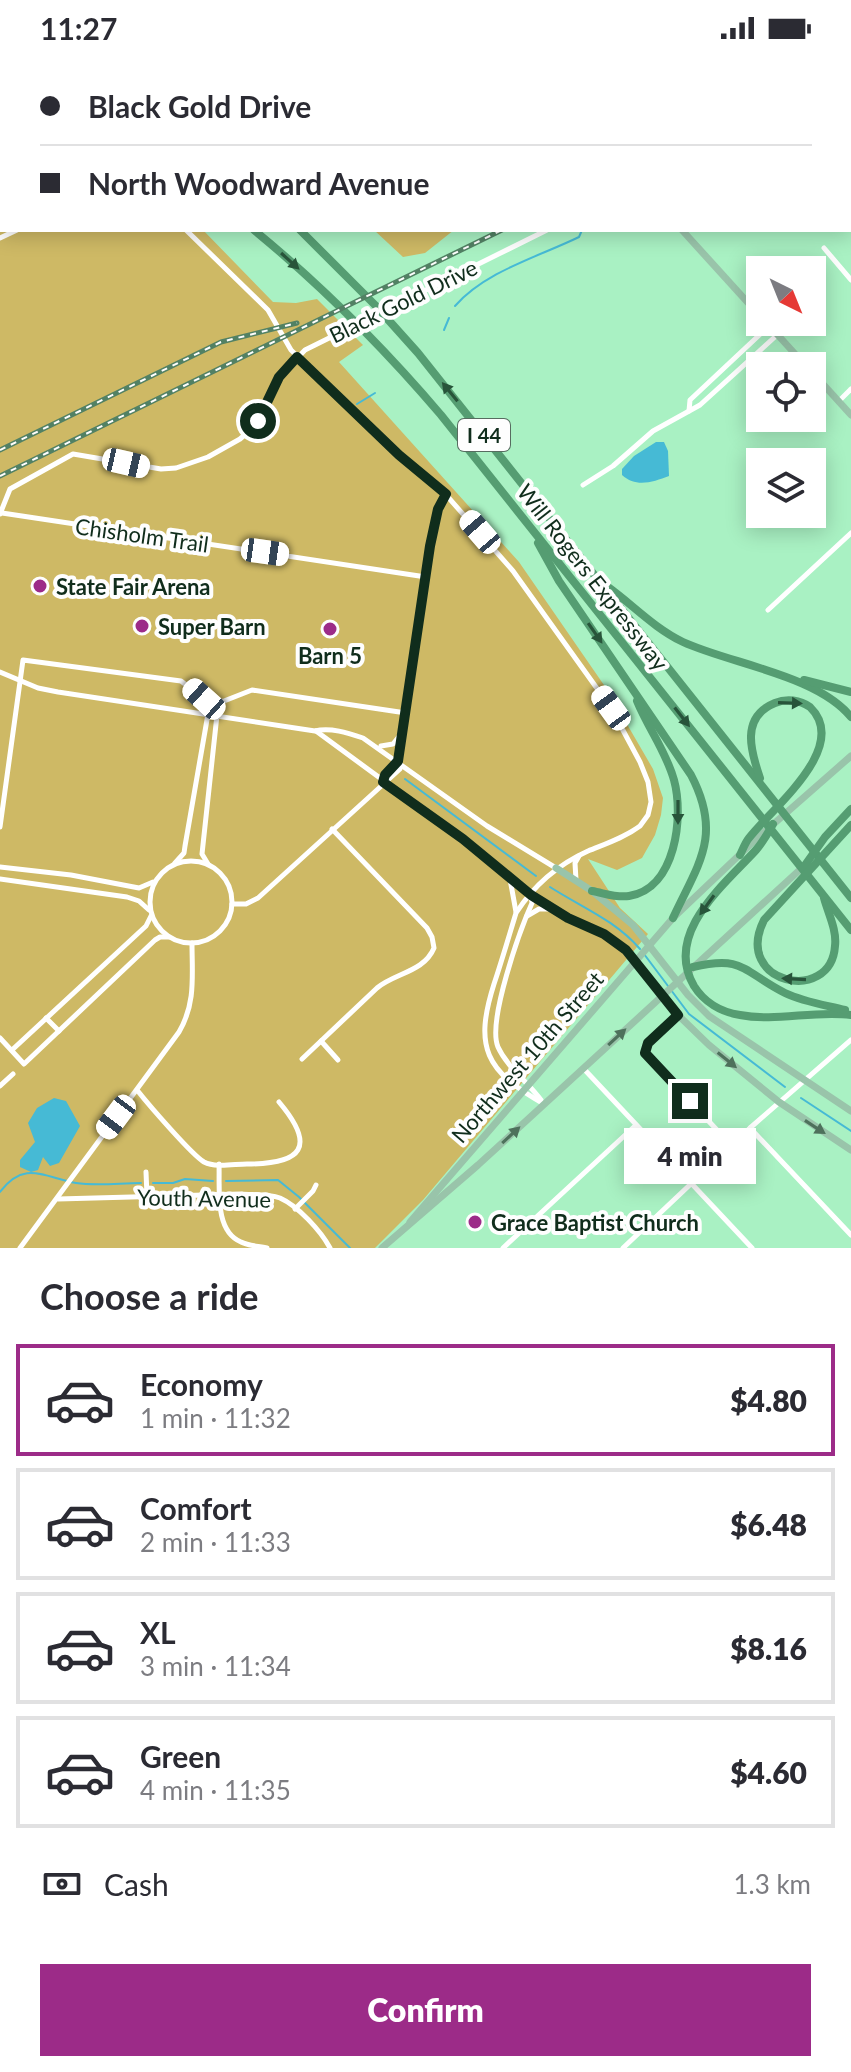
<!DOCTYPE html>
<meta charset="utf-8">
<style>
:root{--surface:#fff;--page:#f7f7f7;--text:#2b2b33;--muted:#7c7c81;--line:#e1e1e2;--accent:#9c2b88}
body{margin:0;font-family:Lato,sans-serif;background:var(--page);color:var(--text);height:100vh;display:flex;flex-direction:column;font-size:30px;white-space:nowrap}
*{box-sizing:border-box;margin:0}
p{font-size:26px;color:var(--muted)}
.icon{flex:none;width:44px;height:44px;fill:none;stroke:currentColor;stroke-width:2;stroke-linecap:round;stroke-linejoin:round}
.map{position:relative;height:1192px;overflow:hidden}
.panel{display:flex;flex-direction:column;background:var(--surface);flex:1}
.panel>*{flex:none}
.guide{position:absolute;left:0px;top:0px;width:852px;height:176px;box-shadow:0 4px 20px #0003;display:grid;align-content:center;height:176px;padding:0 40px;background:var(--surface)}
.needle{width:52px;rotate:137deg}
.controls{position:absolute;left:746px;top:200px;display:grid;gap:16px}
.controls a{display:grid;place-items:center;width:80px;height:80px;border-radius:0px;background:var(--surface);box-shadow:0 4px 20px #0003;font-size:40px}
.end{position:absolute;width:36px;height:36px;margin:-18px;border:10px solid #102d1c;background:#fff;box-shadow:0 0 0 4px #fff}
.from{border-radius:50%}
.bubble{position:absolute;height:56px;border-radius:0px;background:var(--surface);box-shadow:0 4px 20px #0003;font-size:26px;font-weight:800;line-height:56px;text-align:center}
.car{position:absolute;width:24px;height:48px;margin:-24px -12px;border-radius:10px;box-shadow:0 0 6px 2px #0007;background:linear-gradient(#fff 24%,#345 0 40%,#fff 0 76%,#345 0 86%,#fff 0)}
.guide b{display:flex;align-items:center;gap:28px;height:76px;font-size:30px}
.guide b+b{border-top:2px solid var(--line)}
.guide i{width:20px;height:20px;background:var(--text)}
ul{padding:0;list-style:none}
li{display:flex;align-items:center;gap:24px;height:112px;margin:0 16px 12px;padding:0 24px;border:4px solid var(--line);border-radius:0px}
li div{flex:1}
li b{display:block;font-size:30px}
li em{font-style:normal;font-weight:800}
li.current{border-color:var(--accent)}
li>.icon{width:72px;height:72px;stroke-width:1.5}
h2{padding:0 40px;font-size:36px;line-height:96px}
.pay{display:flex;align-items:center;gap:20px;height:88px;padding:0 40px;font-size:30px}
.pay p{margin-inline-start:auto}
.action{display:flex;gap:16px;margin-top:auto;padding:16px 40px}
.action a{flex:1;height:92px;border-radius:0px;background:var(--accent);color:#fff;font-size:32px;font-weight:800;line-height:92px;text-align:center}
.status{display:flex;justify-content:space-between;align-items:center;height:56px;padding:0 40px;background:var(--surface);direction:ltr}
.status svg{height:22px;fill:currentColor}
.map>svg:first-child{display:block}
.green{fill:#ceb965}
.water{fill:#46bad5}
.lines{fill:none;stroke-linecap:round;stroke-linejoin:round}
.stream{stroke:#46bad5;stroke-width:2}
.minor{stroke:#fff;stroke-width:5}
.major{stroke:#99c4aa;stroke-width:7}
.highway{stroke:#559d72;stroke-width:8}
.rail-casing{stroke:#528164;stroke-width:5}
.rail{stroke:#fefefe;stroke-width:2;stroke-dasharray:6;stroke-linecap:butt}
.oneway{fill:#28543a}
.oneway2{fill:#4e715c}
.route{stroke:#102d1c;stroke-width:10}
.poi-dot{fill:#9c2b88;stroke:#fefefe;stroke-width:3}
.labels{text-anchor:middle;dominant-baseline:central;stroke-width:8;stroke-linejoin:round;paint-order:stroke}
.shield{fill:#fefefe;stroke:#576c60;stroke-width:2}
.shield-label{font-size:20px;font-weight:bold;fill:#102d1c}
.street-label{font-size:22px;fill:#102d1c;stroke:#fefefe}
.poi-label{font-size:22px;font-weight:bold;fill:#102d1c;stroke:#fefefe;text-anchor:start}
</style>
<div class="status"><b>11:27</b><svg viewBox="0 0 49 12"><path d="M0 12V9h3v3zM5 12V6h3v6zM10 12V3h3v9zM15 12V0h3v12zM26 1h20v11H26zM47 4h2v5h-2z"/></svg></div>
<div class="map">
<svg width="851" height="1192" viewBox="0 0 851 1192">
<rect width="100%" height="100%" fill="#a9f1c3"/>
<g class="green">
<polygon points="0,34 2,174 203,174 273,246 296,247 317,243 363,289 339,306 519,506 606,632 653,713 663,742 661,759 655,779 642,802 617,814 588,803 620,852 648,878 423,1144 375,1192 0,1192"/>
<polygon points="374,174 454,174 425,197 403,201"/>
</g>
<g class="water">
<path d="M 656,386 L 664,386 L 668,395 L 669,420 C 653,426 636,432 622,419 L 622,413 L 634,400 Z"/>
<polygon points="54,1042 66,1045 80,1070 59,1107 50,1110 43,1101 38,1114 31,1116 20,1111 20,1104 35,1086 28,1067 37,1052"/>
</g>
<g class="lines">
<g class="stream">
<path d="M 455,250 C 486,215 538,201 579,181 L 582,174"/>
<polyline points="444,274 449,262"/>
<polyline points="357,348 375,337"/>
<polyline points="405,723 536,820"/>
<path d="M 550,831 C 581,851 615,864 640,893"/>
<polyline points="644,898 689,958 785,1031"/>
<polyline points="801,1042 851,1075"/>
<polyline points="226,1125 278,1124 299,1141 350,1192"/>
<polyline points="153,1127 173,1127 185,1123 213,1125"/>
<path d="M 0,1136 C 25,1103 45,1122 76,1127 C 97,1130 120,1127 141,1127"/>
</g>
<g class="minor">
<polyline points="0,47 2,48"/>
<path d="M 186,174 L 268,254 L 291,294 L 399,399 L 440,432 L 513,515 L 611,652 L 640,706 L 648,726 L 651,746 L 648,759 L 640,770 C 624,782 605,788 588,795 C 557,809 534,829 516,857 C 509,880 502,904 494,928 C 474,991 485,1015 544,1048"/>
<polyline points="0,182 17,174"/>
<polyline points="824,192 851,224"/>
<polyline points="839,345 851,333"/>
<polyline points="689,355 690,344 769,270"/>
<polyline points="583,429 613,410 653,375 700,349 777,279"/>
<polyline points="2,457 426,521"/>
<polyline points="0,458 10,433 73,398 161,413 176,412 208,401 240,383 256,369 279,321 305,294 547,174"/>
<polyline points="768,554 851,477"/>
<path d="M 0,616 L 38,632 L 58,636 L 315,675 C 330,671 348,677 363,682 L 487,770 L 556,812"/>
<polyline points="316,675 463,783 531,839"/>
<polyline points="381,690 393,688 401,678"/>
<polyline points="383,726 385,719 397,706"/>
<polyline points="0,771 23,604 181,625 204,643 214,646 224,645 252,634 406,657"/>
<circle cx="191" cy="846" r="41"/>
<polyline points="175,807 184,797 185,790 208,658"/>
<polyline points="208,808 202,798 217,659"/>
<polyline points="0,811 71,819 139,832 153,826"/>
<polyline points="0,823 127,841 139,845 149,854"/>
<polyline points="510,823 516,856"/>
<polyline points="576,824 575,807 579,800"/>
<path d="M 531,840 L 532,847 C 520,874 487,966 498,991 C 507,1011 528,1026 541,1044"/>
<polyline points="232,848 246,848 258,842 400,713 398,705 430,490 438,453 446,438"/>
<polyline points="527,860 539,853 552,853"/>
<polyline points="678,959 648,987 645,997 731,1089"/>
<polyline points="46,962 59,975"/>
<polyline points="0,982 24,1008 155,884 160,881 169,881"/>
<polyline points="321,985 338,1004"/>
<polyline points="12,994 146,870 151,860"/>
<path d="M 302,1003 L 377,932 C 395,917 424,916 434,892 L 432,881 L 427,872 L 332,773"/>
<polyline points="583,1012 752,1192"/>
<polyline points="0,1030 13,1018"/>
<path d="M 137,1034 C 148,1048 192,1099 204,1106 C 216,1112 234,1108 247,1108 C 302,1108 317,1091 279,1046"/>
<polyline points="750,1072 851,1179"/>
<path d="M 219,1108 C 220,1132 214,1175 241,1186 C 249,1190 258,1190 267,1192"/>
<polyline points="146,1116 147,1140"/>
<path d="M 58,1143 L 241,1138 C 254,1139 268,1138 280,1142 C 298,1150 321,1175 330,1192"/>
<polyline points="295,1153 313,1135 316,1129"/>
<path d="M 20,1192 L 179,976 C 196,947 192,920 192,887"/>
<polyline points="503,1192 636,1069"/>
<polyline points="623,1192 750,1072 851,984"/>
</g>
<g class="major">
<polyline points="521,0 523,2"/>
<polyline points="682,174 760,260"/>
<polyline points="766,266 806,310"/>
<polyline points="812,316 851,359"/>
<polyline points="556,812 592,835 633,869 688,939 709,960 851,1055"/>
<polyline points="531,839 568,862 604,878 626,894 678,959 709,989 779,1046 851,1094"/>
<polyline points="410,1166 673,862 753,786 851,700"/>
<polyline points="382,1192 478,1109 805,809"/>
</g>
<g class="highway">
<polyline points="70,0 73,2"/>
<polyline points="0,8 2,9"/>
<path d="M 254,174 C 322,230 384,292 441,359 L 851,874"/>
<polyline points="300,174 375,249 418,297 851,842"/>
<path d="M 538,487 L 559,525 L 691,719 C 723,780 698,808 673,862"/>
<path d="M 608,531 C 633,549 654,572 683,586 C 731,608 817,619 851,661"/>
<polyline points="804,624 851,636"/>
<path d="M 773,768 C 768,777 763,786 756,794 C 725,828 663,877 694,930 C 704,946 721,956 740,959 C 776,966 814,954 851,959"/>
<path d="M 740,799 C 743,793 745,787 749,782 C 772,752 851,691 810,651 C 800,644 787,642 775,647 C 740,661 751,696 760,722"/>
<polyline points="803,812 825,781 851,753"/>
<path d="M 592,835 C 604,837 616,842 629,840 C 676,833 684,760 674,724 C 666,695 648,672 637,645"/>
<path d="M 824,842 C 828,857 837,874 835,890 C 831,949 732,928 764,864 L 851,769"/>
<path d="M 693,911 C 745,899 743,916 785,937 C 804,946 825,949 845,954"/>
</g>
<g class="rail-casing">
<g id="rail">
<polyline points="765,2 766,0"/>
<polyline points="841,2 845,0"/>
<polyline points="0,394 221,286 297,267"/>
<polyline points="0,420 502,174"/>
</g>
</g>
<use href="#rail" class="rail"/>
</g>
<defs><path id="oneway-solid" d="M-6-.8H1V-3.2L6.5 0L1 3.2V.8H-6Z" transform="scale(2)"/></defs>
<g class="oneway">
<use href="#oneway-solid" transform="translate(290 205) rotate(42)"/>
<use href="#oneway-solid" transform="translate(450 336) rotate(-129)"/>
<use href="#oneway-solid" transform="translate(595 577) rotate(55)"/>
<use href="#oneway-solid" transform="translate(790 647) rotate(2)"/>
<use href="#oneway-solid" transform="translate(682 661) rotate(52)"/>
<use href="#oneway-solid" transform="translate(678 756) rotate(90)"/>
<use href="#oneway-solid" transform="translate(707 849) rotate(126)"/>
<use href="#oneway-solid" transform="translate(794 923) rotate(-177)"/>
</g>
<g class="oneway2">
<use href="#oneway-solid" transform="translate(617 981) rotate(-43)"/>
<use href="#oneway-solid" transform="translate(727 1004) rotate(39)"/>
<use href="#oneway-solid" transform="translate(815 1071) rotate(33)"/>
<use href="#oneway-solid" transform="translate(511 1079) rotate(-43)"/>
</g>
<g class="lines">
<polyline class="route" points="258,365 279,321 297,301 399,399 446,438 438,453 430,490 398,705 385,719 383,726 463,783 531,839 568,862 604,878 626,894 678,959 648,987 645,997 690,1045"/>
</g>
<g class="poi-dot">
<circle cx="40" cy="530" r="8"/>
<circle cx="142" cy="570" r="8"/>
<circle cx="330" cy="573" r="8"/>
<circle cx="475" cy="1166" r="8"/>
</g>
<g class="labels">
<rect class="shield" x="458" y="363" width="52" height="32" rx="6"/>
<g class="shield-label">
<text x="484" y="379">I 44</text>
</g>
<g class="street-label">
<text transform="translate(403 245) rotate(-26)">Black Gold Drive</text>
<text transform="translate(142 479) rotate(8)">Chisholm Trail</text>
<text transform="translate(593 521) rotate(52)">Will Rogers Expressway</text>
<text transform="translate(527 1001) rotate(-49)">Northwest 10th Street</text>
<text transform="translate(204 1142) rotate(1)">Youth Avenue</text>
</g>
<g class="poi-label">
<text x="56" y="530">State Fair Arena</text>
<text x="158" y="570">Super Barn</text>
<text x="330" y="599" text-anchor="middle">Barn 5</text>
<text x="491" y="1166">Grace Baptist Church</text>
</g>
</g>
</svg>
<div class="controls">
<a><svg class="needle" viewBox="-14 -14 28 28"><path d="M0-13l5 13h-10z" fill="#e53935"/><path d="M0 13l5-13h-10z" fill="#7c7c81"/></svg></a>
<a><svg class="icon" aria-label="locate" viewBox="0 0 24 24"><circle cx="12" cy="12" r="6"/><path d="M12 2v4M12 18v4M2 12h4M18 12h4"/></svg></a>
<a><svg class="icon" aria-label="layers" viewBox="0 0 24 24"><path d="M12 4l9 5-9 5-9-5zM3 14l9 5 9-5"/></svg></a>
</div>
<i class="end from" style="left:258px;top:365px"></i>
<i class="end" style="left:690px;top:1045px"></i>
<div class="bubble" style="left:624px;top:1072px;width:132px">4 min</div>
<i class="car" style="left:126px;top:407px;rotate:103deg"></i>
<i class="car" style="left:480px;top:476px;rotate:319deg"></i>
<i class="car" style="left:265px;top:496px;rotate:98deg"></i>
<i class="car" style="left:204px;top:643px;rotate:312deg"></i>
<i class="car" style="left:611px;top:652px;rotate:324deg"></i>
<i class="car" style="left:116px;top:1061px;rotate:217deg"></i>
<div class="guide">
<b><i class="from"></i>Black Gold Drive</b>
<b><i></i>North Woodward Avenue</b>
</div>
</div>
<section class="panel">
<h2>Choose a ride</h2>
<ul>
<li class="current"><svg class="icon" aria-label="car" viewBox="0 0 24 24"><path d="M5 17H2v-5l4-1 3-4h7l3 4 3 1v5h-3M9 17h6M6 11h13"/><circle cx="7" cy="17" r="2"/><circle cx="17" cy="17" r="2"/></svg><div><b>Economy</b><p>1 min · 11:32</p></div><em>$4.80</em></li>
<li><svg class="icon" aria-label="car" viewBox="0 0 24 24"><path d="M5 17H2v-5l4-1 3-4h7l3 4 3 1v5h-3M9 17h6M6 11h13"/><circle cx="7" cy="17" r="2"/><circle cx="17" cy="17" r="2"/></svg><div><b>Comfort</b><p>2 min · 11:33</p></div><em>$6.48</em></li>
<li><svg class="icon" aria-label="car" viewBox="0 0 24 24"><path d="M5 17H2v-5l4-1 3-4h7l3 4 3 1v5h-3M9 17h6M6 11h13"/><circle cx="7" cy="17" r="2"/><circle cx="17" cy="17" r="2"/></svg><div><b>XL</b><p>3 min · 11:34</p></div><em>$8.16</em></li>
<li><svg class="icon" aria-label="car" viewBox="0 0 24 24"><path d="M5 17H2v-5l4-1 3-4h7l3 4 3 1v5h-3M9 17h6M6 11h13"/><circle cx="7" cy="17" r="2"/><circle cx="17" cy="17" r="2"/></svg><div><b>Green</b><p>4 min · 11:35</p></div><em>$4.60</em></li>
</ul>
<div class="pay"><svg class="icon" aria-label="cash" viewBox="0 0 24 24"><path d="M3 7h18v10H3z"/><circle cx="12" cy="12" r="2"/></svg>Cash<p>1.3 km</p></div>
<div class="action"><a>Confirm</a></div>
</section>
